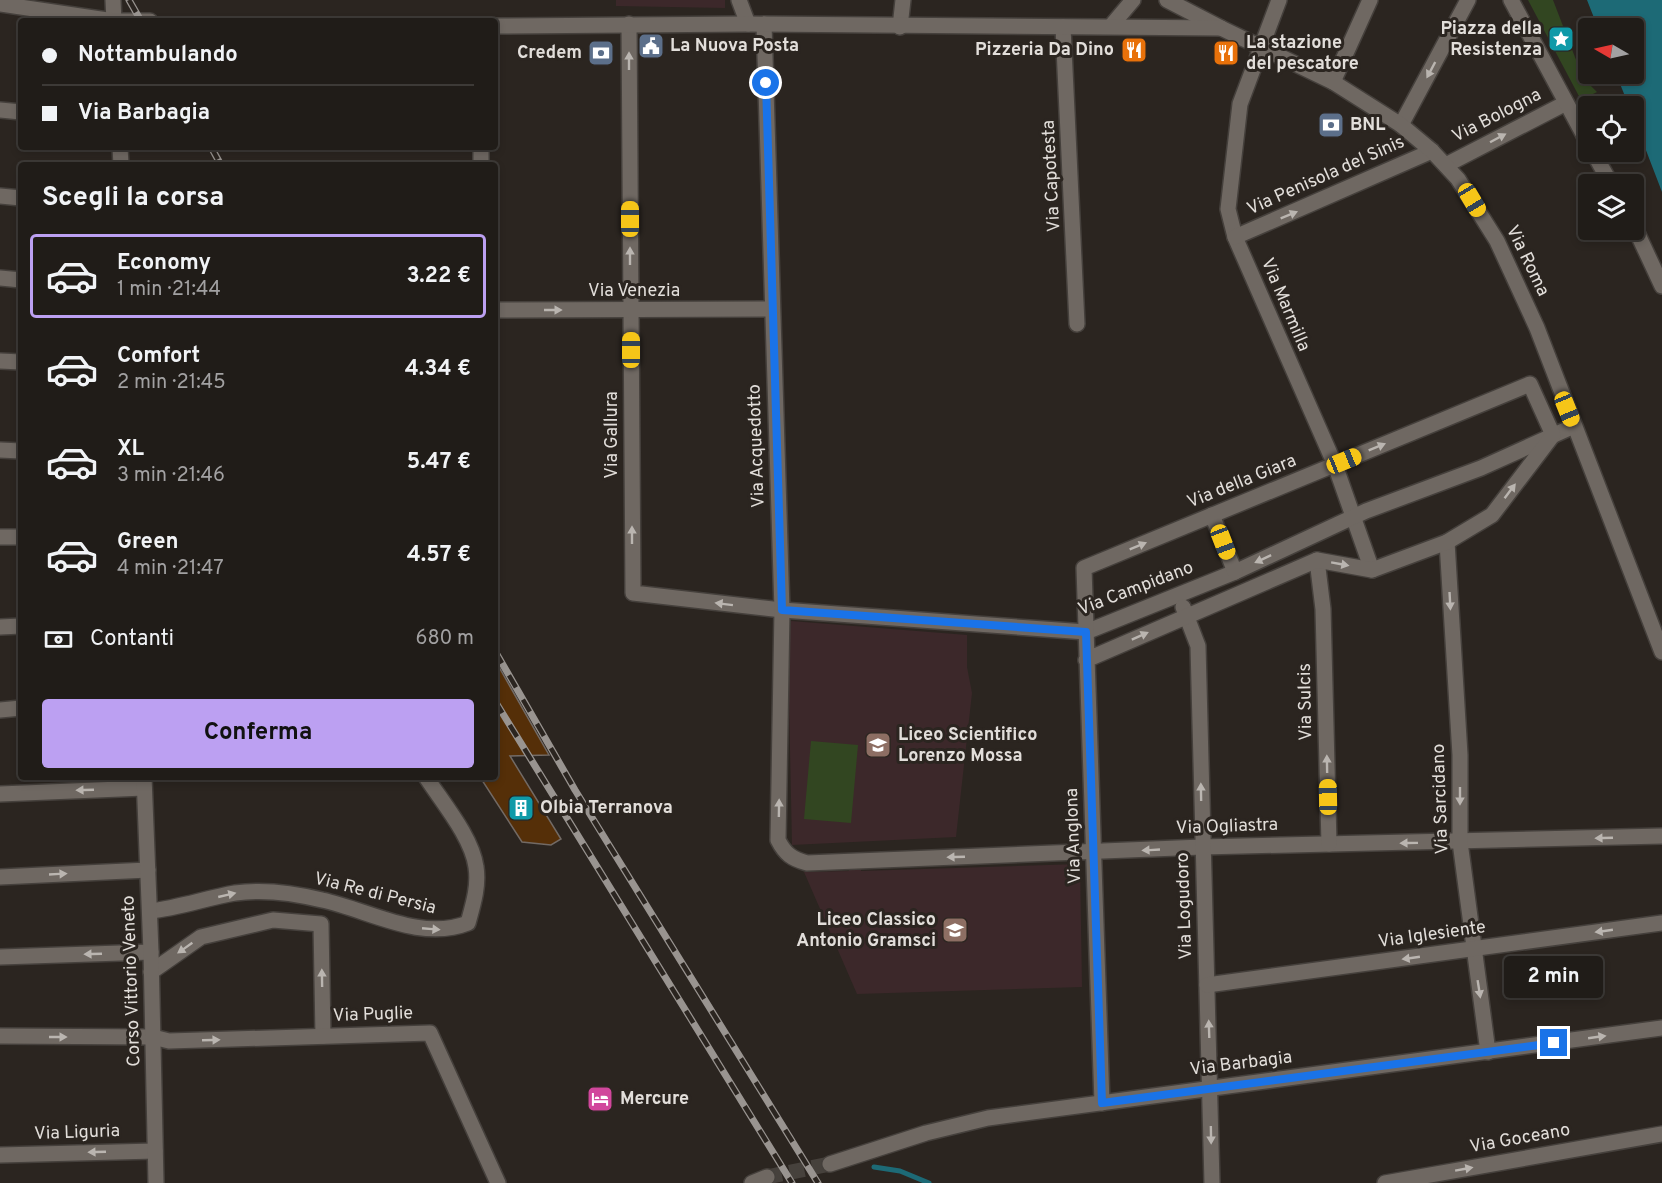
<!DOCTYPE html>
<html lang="it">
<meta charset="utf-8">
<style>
:root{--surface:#201c18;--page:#2d2925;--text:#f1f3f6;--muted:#a2a1a2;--line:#3d3a37;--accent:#bca0f2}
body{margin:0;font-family:Overpass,sans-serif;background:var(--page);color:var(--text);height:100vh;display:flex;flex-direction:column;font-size:22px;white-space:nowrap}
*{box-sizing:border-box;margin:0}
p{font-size:20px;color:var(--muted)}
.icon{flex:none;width:33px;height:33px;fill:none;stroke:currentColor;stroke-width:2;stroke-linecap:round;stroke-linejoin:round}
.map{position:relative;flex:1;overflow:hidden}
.sheet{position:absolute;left:18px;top:162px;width:480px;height:618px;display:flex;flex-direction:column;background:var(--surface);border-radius:6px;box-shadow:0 3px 9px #0003,0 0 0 2px var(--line)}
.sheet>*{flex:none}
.banner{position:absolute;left:18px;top:18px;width:480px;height:132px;border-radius:6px;box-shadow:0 3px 9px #0003,0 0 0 2px var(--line);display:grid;align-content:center;height:132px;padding:0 24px;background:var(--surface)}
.needle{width:39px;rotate:279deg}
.fabs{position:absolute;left:1578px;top:18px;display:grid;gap:12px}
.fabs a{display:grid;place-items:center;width:66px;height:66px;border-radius:6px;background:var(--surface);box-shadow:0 3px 9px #0003,0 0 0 2px var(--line);font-size:30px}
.end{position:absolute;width:27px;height:27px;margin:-14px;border:8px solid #1a73e8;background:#fff;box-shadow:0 0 0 3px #fff}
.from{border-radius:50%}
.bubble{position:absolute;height:42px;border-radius:6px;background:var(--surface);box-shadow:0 3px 9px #0003,0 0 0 2px var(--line);font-size:20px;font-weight:700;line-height:42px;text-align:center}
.car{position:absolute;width:18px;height:36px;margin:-18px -9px;border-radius:8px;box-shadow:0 0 4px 2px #0007;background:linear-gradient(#f5c518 24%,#345 0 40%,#f5c518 0 76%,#345 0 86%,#f5c518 0)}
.banner b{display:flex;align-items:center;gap:21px;height:57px;font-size:22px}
.banner b+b{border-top:2px solid var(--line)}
.banner i{width:15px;height:15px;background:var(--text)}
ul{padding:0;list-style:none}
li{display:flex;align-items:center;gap:18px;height:84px;margin:0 12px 9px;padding:0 12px;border:3px solid transparent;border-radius:6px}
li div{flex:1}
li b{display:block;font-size:22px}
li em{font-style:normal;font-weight:700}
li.selected{border-color:var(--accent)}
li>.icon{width:54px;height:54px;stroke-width:1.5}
h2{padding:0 24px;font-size:27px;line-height:72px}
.pay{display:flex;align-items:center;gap:15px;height:66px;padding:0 24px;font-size:22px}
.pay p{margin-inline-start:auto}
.primary-button{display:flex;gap:12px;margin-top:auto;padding:12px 24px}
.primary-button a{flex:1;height:69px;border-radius:6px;background:var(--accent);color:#111;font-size:24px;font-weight:700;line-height:69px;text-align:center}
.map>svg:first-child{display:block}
.education{fill:#3c282a}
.green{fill:#324621}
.water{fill:#1d6a76}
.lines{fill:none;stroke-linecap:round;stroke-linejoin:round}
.stream{stroke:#1d6a76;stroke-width:5}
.building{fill:#552f08;stroke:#726a65;stroke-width:1.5}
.tertiary-tunnel{stroke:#46413c;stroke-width:15;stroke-dasharray:15 8;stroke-linecap:butt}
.minor-casing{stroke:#45403c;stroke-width:18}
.tertiary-casing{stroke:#45403c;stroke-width:18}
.secondary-casing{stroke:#45403c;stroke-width:18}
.minor{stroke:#6f6862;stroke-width:15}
.tertiary{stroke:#6f6862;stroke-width:15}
.secondary{stroke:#6f6862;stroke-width:15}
.rail-casing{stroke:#999490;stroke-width:7}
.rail{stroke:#2b2520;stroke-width:4.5;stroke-dasharray:14;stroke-linecap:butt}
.oneway{fill:#bab5b0}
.route{stroke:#1a73e8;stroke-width:8}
.labels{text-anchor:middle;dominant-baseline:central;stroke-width:6;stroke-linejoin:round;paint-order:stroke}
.poi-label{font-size:18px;font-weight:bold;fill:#e2deda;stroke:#2b2520;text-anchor:start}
.street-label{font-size:18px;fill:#e2deda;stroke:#2b2520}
</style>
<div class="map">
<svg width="1662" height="1183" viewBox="0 0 1662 1183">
<rect width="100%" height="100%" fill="#2b2520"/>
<g class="education">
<polygon points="616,0 725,0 725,8 616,6"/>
<polygon points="791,621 967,635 967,667 972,693 956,837 792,845 788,654"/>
<polygon points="1080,864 1082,987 857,994 804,872 849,871 849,867 861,867 861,871"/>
</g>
<g class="green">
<polygon points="1528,0 1553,0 1583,78 1597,92 1581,100"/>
<polygon points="811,741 858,745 851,823 804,819"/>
</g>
<polygon class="water" points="1587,0 1662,0 1662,192 1634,119 1634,106 1629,106 1616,74 1634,74 1634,28 1598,28"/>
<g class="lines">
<polyline class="stream" points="874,1167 900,1171 929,1183"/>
</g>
<polygon class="building" points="495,660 549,755 510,756 561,839 551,845 522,842 480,777 495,777"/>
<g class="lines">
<polyline class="tertiary-tunnel" points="767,1177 830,1164"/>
<g class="minor-casing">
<g id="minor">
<polyline points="113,0 114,21"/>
<polyline points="739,0 748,24"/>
<polyline points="1167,0 1221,28"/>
<polyline points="1279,0 1240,104 1228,209 1235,237 1335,465 1372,570"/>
<polyline points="629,24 633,593 782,610 1086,632 1235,572 1366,511 1481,468 1574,426"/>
<path d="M 764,24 L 782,610 L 778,840 C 785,854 792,859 807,863 L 1202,847 L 1662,836"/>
<polyline points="1111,26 1133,0"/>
<polyline points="900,27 903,0"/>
<polyline points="1063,27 1077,324"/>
<polyline points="1333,82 1370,0"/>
<polyline points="0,110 21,112"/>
<polyline points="1401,125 1468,0"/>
<polyline points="481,165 481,147"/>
<polyline points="1446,165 1566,103"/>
<polyline points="0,196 21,198"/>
<polyline points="1235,237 1432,151"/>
<polyline points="0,278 21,280"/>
<polyline points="495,310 772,309"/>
<polyline points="0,361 21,362"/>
<polyline points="0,450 21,451"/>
<polyline points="1212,515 1235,572"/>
<polyline points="0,537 21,537"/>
<polyline points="1447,542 1460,755 1460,842 1488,1052"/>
<polyline points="1317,560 1323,609 1329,844"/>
<polyline points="1183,607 1198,646 1212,1183"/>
<polyline points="0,627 21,626"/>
<polyline points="1086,660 1317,560 1372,570 1447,542 1492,515 1553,435 1530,384 1084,568 1102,1103"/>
<polyline points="0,710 21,708"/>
<polyline points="0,794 144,788"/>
<polyline points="0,877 148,870"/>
<path d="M 150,911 C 179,908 206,898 235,893 C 263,889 294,893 322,900 C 369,910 420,942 468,923 C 473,905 479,886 476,867 C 472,837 442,802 426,777"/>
<polyline points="0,957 151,952"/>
<polyline points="151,972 201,937 273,920 321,924 323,1036"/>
<polyline points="1207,985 1662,923"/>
<polyline points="0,1036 153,1037 169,1041 430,1033 498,1183"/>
<polyline points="0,1155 155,1151"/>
<polyline points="1385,1183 1662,1134"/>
</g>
</g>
<g class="tertiary-casing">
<g id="tertiary">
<polyline points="1511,0 1588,143"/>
<polyline points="1593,152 1611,184"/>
<polyline points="1634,226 1662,286"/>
<polyline points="830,1164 926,1133 988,1118 1662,1028"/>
<polyline points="752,1183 767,1177"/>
</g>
</g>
<g class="secondary-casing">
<g id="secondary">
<polyline points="0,4 114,21 150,21"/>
<polyline points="495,26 748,24 1221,28 1333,82 1401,125 1432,151 1458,179 1497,241 1537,328 1662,652"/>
<polyline points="120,147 121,165"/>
<polyline points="144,777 151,952 156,1183"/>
</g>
</g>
<use href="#minor" class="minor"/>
<use href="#tertiary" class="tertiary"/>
<use href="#secondary" class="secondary"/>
<g class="rail-casing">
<g id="rail">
<polyline points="129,0 141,21"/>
<polyline points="211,147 221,165"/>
<polyline points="495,651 575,790 818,1183"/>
<polyline points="495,701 792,1183"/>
</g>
</g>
<use href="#rail" class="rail"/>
</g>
<defs><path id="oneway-solid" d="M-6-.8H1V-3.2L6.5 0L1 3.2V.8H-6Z" transform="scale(1.5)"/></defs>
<g class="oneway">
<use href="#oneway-solid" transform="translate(629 61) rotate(-90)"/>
<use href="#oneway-solid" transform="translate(1431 70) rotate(118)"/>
<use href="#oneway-solid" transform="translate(1498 138) rotate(-28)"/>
<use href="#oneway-solid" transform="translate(1289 215) rotate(-22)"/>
<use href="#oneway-solid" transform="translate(630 256) rotate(-90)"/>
<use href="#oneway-solid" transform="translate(553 310)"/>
<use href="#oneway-solid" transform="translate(1377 447) rotate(-22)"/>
<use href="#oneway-solid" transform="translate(1510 491) rotate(-53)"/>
<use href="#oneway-solid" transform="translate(632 535) rotate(-90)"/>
<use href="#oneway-solid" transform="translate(1138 546) rotate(-22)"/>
<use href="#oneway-solid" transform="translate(1263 559) rotate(155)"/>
<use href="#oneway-solid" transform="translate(1340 564) rotate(10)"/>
<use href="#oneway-solid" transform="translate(1450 601) rotate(87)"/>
<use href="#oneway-solid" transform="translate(724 604) rotate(-173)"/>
<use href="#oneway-solid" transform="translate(1140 636) rotate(-24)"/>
<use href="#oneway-solid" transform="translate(1327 764) rotate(-91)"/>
<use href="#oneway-solid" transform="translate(85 790) rotate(178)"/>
<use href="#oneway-solid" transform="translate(1201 792) rotate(-91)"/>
<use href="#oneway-solid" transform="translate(1460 796) rotate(90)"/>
<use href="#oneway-solid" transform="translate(779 808) rotate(-89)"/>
<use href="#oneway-solid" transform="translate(1604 838) rotate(178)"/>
<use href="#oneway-solid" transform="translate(1409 843) rotate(179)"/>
<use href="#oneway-solid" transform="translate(1151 850) rotate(177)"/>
<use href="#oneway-solid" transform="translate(956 857) rotate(178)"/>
<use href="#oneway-solid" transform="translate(58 874) rotate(-3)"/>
<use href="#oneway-solid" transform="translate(227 895) rotate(-13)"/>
<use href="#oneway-solid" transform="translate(431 929) rotate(5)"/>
<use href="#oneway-solid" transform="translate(1604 931) rotate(172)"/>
<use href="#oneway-solid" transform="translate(185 948) rotate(145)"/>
<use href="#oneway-solid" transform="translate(93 954) rotate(178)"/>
<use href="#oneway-solid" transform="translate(1411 958) rotate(172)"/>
<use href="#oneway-solid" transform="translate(322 978) rotate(-91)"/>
<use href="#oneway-solid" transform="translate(1479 989) rotate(81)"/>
<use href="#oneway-solid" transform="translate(1209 1029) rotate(-92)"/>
<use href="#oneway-solid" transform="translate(58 1037)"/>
<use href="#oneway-solid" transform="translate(1597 1037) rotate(-8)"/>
<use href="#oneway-solid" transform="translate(211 1040) rotate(-2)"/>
<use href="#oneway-solid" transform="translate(1211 1135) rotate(89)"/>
<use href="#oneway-solid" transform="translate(97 1152) rotate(178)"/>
<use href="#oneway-solid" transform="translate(1464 1169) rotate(-10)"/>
</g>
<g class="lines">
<polyline class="route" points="766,83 782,610 1086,632 1102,1103 1554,1043"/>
</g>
<defs>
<g id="sight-square" transform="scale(1.35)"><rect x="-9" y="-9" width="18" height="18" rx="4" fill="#0f9aa8" stroke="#2b2520"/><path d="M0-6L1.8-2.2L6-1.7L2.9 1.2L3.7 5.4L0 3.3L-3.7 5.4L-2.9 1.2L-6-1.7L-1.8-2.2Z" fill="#fff"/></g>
<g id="civic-square" transform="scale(1.35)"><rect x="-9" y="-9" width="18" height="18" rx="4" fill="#5c6f8a" stroke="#2b2520"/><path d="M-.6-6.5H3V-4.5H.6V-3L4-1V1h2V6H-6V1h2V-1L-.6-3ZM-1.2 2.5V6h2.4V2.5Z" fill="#fff"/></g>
<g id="restaurant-square" transform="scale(1.35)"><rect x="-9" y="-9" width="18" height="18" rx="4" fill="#e8710a" stroke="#2b2520"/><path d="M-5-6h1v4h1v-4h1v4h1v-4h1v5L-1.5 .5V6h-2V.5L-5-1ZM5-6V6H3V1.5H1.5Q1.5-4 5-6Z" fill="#fff"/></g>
<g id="bank-square" transform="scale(1.35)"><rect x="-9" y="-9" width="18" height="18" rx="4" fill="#5c6f8a" stroke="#2b2520"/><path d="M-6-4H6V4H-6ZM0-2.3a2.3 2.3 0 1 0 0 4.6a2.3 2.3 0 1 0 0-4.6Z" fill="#fff"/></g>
<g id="school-square" transform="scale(1.35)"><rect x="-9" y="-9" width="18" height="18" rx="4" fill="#8d6e63" stroke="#2b2520"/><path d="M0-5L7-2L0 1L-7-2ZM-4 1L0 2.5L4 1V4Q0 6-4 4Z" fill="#fff"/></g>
<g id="building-square" transform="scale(1.35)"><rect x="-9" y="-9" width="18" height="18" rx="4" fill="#0f9aa8" stroke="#2b2520"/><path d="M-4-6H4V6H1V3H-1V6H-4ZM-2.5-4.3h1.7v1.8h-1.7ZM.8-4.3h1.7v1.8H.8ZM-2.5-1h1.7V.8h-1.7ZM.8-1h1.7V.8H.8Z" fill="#fff"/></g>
<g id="hotel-square" transform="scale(1.35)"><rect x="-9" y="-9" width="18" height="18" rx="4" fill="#d1479c" stroke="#2b2520"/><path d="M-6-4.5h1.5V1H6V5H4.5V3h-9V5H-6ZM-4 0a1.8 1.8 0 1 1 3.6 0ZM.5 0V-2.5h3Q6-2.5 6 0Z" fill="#fff"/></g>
</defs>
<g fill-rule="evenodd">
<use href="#sight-square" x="1561" y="39"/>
<use href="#civic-square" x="651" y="46"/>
<use href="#restaurant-square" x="1134" y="50"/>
<use href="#bank-square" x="601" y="53"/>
<use href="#restaurant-square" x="1226" y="53"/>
<use href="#bank-square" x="1331" y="125"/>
<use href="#school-square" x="878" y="745"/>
<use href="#building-square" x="521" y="808"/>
<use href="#school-square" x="955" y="930"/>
<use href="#hotel-square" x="600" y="1099"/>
</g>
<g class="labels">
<g class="poi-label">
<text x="1542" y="29" text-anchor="end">Piazza della<tspan x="1542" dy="21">Resistenza</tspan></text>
<text x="1246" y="43">La stazione<tspan x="1246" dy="21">del pescatore</tspan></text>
<text x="670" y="46">La Nuova Posta</text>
<text x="1114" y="50" text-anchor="end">Pizzeria Da Dino</text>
<text x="582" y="53" text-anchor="end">Credem</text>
<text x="1350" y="125">BNL</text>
<text x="898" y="735">Liceo Scientifico<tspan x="898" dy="21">Lorenzo Mossa</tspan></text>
<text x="540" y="808">Olbia Terranova</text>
<text x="936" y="920" text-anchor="end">Liceo Classico<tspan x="936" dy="21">Antonio Gramsci</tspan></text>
<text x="620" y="1099">Mercure</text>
</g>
<g class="street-label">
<text transform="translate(1497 116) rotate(-27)">Via Bologna</text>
<text transform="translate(1052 176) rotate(-93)">Via Capotesta</text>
<text transform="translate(1326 176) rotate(-24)">Via Penisola del Sinis</text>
<text transform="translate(1527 261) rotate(64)">Via Roma</text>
<text x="634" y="291">Via Venezia</text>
<text transform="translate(1285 305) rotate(67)">Via Marmilla</text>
<text transform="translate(612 435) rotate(-90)">Via Gallura</text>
<text transform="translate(757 446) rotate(-92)">Via Acquedotto</text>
<text transform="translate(1242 482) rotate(-22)">Via della Giara</text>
<text transform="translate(1136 589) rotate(-21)">Via Campidano</text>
<text transform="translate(1306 702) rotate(-91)">Via Sulcis</text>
<text transform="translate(1441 799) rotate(-92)">Via Sarcidano</text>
<text transform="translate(1227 827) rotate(-2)">Via Ogliastra</text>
<text transform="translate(1074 836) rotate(-92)">Via Anglona</text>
<text transform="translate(375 894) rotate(14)">Via Re di Persia</text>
<text transform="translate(1185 906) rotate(-92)">Via Logudoro</text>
<text transform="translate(1432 935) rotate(-8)">Via Iglesiente</text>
<text transform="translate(132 981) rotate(-92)">Corso Vittorio Veneto</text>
<text transform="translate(373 1015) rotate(-2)">Via Puglie</text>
<text transform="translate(1241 1064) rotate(-7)">Via Barbagia</text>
<text transform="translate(77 1133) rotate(-2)">Via Liguria</text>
<text transform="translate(1520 1139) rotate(-10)">Via Goceano</text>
</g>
</g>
</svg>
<div class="fabs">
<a><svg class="needle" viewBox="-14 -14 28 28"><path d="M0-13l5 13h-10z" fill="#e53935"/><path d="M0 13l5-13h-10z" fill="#a2a1a2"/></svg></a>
<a><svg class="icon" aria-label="locate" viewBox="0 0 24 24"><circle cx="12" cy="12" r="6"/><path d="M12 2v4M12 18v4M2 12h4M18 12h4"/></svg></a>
<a><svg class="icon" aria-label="layers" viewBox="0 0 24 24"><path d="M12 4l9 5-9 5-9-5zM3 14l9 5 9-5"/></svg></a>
</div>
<i class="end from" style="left:766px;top:83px"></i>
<i class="end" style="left:1554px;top:1043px"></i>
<div class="bubble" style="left:1504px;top:956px;width:99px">2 min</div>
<i class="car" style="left:1472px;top:200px;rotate:149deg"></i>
<i class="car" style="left:630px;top:219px;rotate:0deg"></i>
<i class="car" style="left:631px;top:350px;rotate:0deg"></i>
<i class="car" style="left:1567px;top:409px;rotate:158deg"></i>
<i class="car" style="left:1344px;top:461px;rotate:68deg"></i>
<i class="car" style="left:1223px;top:542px;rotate:159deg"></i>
<i class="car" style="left:1328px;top:797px;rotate:359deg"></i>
<div class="banner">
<b><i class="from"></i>Nottambulando</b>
<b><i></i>Via Barbagia</b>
</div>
<section class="sheet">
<h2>Scegli la corsa</h2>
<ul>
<li class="selected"><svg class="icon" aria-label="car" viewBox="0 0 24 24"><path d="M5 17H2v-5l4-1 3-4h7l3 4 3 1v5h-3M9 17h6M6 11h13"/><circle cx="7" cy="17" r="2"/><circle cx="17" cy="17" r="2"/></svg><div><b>Economy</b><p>1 min · 21:44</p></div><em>3.22 €</em></li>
<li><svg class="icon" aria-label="car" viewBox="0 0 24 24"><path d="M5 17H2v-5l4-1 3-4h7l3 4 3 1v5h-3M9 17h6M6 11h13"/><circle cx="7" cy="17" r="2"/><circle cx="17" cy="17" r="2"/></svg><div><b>Comfort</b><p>2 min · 21:45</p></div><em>4.34 €</em></li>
<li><svg class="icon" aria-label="car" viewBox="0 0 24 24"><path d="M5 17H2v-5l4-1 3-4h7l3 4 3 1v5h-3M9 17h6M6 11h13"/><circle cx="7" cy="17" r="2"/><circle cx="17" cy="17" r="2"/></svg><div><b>XL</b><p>3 min · 21:46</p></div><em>5.47 €</em></li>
<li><svg class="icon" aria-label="car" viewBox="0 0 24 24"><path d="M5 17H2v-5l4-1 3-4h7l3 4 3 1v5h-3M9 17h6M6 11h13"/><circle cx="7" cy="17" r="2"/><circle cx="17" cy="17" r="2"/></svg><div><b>Green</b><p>4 min · 21:47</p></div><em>4.57 €</em></li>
</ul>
<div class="pay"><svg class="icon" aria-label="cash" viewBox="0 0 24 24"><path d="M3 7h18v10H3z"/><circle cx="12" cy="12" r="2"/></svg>Contanti<p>680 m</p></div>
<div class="primary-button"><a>Conferma</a></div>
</section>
</div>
